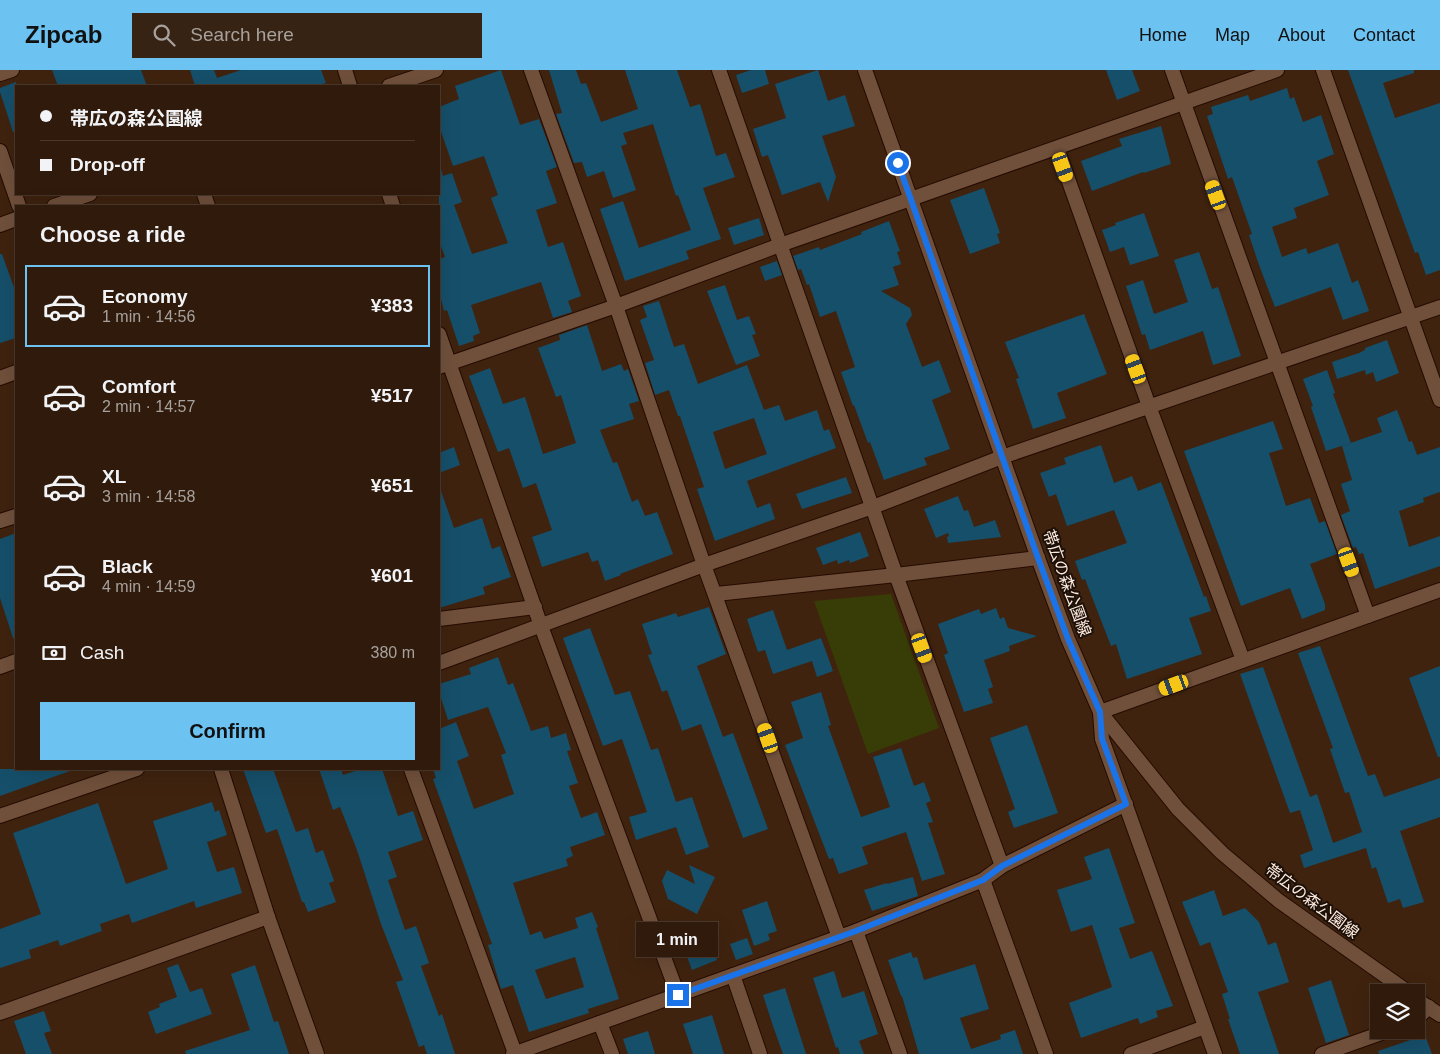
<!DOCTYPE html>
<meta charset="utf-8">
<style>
:root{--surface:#2f1a0b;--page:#372314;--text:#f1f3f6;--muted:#a7a19d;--line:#4a382c;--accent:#6cc3f2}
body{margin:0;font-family:Arial,"Noto Sans JP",sans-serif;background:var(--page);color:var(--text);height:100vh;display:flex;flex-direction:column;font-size:19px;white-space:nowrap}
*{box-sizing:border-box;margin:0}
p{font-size:16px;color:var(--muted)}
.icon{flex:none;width:28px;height:28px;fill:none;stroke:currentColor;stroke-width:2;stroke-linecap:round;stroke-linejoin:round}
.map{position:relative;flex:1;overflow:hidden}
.drawer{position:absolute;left:15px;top:135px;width:425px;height:565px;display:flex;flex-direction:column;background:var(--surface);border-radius:0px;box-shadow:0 5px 20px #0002,0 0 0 1px var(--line)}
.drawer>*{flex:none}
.hud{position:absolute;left:15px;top:15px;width:425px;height:110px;border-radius:0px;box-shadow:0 5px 20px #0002,0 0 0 1px var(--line);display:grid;align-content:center;height:110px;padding:0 25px;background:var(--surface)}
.tools{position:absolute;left:1370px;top:914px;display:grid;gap:10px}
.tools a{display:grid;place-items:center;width:55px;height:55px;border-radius:0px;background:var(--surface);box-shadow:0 5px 20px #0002,0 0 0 1px var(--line);font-size:25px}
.end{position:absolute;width:22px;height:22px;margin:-11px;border:6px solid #1a73e8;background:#fff;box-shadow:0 0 0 2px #fff}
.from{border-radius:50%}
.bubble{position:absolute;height:35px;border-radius:0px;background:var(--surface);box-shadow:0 5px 20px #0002,0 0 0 1px var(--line);font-size:16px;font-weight:700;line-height:35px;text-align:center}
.car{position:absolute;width:15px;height:30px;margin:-15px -8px;border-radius:6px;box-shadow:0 0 4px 1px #0007;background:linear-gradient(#f5c518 24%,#345 0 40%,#f5c518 0 76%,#345 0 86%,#f5c518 0)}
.hud b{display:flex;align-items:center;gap:18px;height:48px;font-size:19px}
.hud b+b{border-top:1px solid var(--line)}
.hud i{width:12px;height:12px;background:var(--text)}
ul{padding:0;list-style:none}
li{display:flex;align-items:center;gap:15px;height:82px;margin:0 10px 8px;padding:0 15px;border:2px solid transparent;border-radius:0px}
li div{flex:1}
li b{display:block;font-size:19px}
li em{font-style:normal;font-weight:700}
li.selected{border-color:var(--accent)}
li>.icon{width:45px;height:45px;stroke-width:1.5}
h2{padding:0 25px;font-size:22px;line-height:60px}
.pay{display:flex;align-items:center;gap:12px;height:55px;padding:0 25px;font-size:19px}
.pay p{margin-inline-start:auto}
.primary-button{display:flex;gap:10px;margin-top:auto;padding:10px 25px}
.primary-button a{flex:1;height:58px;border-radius:0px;background:var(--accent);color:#111;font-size:20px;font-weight:700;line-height:58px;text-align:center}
header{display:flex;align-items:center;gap:30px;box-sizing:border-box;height:70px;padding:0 25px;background:var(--accent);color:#111}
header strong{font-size:24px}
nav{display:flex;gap:28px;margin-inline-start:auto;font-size:18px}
.search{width:350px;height:45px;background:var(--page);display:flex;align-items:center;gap:12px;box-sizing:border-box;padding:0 18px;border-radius:0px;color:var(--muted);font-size:19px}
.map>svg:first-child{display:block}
.green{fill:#383c06}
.building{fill:#164f6a;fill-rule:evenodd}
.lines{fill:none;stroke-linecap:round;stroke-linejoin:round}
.minor-casing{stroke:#250b00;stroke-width:16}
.tertiary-casing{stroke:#250b00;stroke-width:16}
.secondary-casing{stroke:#250b00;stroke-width:16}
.minor{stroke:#70503b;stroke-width:14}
.tertiary{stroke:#70503b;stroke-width:14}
.secondary{stroke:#70503b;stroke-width:14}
.route{stroke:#1a73e8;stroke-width:6}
.labels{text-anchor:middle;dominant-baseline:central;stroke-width:4;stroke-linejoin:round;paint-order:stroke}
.street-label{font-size:16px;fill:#feebdf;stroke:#1d1008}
</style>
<header>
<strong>Zipcab</strong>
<div class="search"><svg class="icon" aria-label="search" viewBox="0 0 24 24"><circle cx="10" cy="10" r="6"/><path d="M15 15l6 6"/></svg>Search here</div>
<nav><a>Home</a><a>Map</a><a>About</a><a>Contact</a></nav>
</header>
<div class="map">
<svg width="1440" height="984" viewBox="0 0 1440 984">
<rect width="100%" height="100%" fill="#3f230f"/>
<polygon class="green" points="891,524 939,658 868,684 814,531"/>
<g class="building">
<polygon points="52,0 141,0 147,16 58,16"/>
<polygon points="190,0 214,0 217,8 241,0 321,0 326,13 315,16 195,16"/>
<polygon points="501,0 520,55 539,49 557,97 546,101 557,133 536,140 548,177 563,172 581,226 568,231 572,242 553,248 541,212 471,235 480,263 473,266 474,271 459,276 447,240 444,241 439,221 439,189 445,187 439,171 439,100 441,99 443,106 452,103 462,132 454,135 472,184 508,173 491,128 498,125 484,86 453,96 439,56 439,37 459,29 455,16"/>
<polygon points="549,0 576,0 581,14 586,13 601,52 638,39 625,0 677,0 690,37 700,34 716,86 726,83 735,107 703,118 721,169 686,181 689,189 625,211 600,139 623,131 639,178 691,160 678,125 676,126 653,54 623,63 627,74 621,76 636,120 613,128 604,101 587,107 582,92 574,93 556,44 562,43"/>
<polygon points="751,0 765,0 769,14 742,23 736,5"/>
<polygon points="818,0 828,31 845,25 855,56 822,66 836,107 828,132 820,112 782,125 768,85 762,87 753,59 786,48 775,14"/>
<polygon points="1106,0 1132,0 1140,21 1117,30"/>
<polygon points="1348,0 1414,0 1414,3 1383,13 1395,48 1440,33 1440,200 1426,205 1418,182 1415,183"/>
<polygon points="16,12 16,62 13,62 0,22 0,18"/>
<polygon points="1287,18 1290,29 1294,27 1303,52 1321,45 1334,84 1317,91 1329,125 1294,138 1297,148 1272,157 1282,187 1306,178 1308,184 1338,173 1352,213 1358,210 1369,241 1343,250 1331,217 1275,237 1259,195 1249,165 1252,164 1232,107 1228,109 1207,46 1213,44 1211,37 1248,25 1250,31"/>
<polygon points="1161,56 1171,94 1144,103 1143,102 1092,121 1081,91 1122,76 1119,69"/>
<polygon points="984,118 1000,163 997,164 1000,173 970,184 950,130"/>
<polygon points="1144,143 1159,186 1130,195 1124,177 1110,182 1102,160 1116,155 1115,153"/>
<polygon points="759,148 764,165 734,175 728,158"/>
<polygon points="889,151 900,181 897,182 901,194 893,197 899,215 881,221 910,238 912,245 906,254 922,297 939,290 951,322 932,330 950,379 924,388 927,395 884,410 870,372 868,373 854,335 853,336 841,302 855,297 836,241 820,247 809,214 807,215 801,199 798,200 793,186 819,177 820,180 862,164 861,162"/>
<polygon points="1199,182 1212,219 1218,217 1241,286 1213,295 1203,261 1150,280 1145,264 1142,265 1126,216 1143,210 1154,244 1188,232 1174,190"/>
<polygon points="0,184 2,184 16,223 16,268 0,273"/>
<polygon points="777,191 782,205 765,211 760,197"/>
<polygon points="725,215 737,250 749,246 756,264 752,265 760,286 736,295 707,221"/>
<path d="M 659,231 L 674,277 L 684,274 L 698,314 L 747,295 L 764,340 L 779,335 L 785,351 L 817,340 L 824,361 L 829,359 L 836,378 L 747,411 L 757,438 L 770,433 L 775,449 L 715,471 L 697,419 L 704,417 L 680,346 L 678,346 L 669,320 L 655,325 L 645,293 L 654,290 L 640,250 L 647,247 L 643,236 ZM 754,348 L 767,384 L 725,399 L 713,362 Z"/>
<polygon points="1084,244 1107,304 1057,323 1066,348 1033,359 1016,309 1019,308 1005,272"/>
<polygon points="587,255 602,301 621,294 624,301 628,299 639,331 629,334 634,349 600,360 613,393 617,392 632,432 638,429 645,446 657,442 673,484 620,504 621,505 605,511 598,490 592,492 588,482 542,497 532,467 552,460 536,413 523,418 509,378 498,382 469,306 490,298 503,334 525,327 543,384 576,373 561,325 556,327 538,278 560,270 559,265"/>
<polygon points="1387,270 1399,303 1376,312 1373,302 1366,305 1365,300 1337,309 1332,292 1359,283 1365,280 1365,278"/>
<polygon points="1327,300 1335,323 1333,324 1351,373 1326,381 1311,337 1313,336 1303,309"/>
<polygon points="1397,340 1409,372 1412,371 1417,385 1440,377 1440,422 1423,428 1424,432 1399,441 1409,477 1440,466 1440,496 1375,519 1363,483 1359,484 1356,477 1353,478 1341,445 1350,441 1341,414 1352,410 1342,376 1382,362 1377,348"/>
<polygon points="1273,351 1283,379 1269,383 1286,436 1310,428 1319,453 1325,451 1337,484 1310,494 1325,534 1325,540 1302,549 1290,518 1241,536 1184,381"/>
<polygon points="1101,375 1114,413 1132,406 1138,421 1161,412 1204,527 1206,526 1211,541 1189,548 1202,584 1127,609 1116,574 1111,576 1085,509 1082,510 1075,491 1127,473 1114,440 1067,456 1056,424 1049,427 1040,403 1066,394 1064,388"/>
<polygon points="454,377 460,395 439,403 439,383"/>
<polygon points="846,407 852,423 802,439 796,424"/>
<polygon points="439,421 441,421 454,458 482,448 492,479 500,476 511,507 483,517 485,524 439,538"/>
<polygon points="958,426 964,441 968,440 974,457 995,450 1001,467 948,473 947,467 949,466 948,463 936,468 924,439"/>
<polygon points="860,462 869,486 850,493 849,490 838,494 837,490 823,495 816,478"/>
<polygon points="16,463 16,568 13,568 0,528 0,469"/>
<polygon points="709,537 726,584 697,596 723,667 733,663 768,759 743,768 701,654 682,661 667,620 662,622 648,585 652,584 642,554 676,543 678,547"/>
<polygon points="996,538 1000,549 1004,547 1008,558 1037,566 1009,576 1010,581 984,590 993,617 988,619 993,633 964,642 944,585 948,583 938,554 979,539 981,544"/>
<polygon points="773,540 787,580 821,568 833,601 817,607 812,591 773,604 765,580 758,582 747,549"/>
<polygon points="590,558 615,625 630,621 651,680 658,678 676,732 692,727 709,777 686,785 676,757 636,770 629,747 647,742 622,669 603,676 563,568"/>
<polygon points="1320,576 1368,706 1375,704 1384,727 1440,708 1440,747 1400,761 1424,832 1403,838 1400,829 1388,833 1376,797 1372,799 1366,778 1304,798 1300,785 1313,780 1300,740 1290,743 1240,604 1263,597 1310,727 1317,724 1333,773 1362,762 1349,722 1345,723 1330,679 1333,678 1298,583"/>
<path d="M 498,587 L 508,615 L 513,613 L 531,661 L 548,656 L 551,668 L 566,663 L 571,680 L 567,681 L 578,713 L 569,716 L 581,748 L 597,742 L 605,765 L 570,777 L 573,786 L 566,789 L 568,796 L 513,813 L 530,865 L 541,861 L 544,869 L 578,858 L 575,848 L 592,842 L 598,857 L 596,858 L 619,929 L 588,939 L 589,943 L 529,962 L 513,915 L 501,919 L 488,875 L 492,874 L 433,709 L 436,708 L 433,699 L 439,699 L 439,659 L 456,652 L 469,686 L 457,691 L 474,739 L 514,724 L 501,685 L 506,683 L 488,637 L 448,650 L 439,622 L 439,614 L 471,604 L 469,598 ZM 575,887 L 584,917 L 546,929 L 535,900 Z"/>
<polygon points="1440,596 1440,687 1438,687 1409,608"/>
<polygon points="821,622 831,655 828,656 861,747 890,737 873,687 901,678 914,716 924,712 931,731 926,733 933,752 928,753 945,804 922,811 906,762 862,777 868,794 839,804 833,788 829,789 785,675 803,668 791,632"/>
<polygon points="1027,655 1058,743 1014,758 1008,742 1015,739 990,668"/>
<polygon points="0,699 69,699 70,701 0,726"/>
<polygon points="243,699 273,699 296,762 308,758 316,783 323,780 334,811 329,813 336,832 308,842 304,832 302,832 277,759 266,763"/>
<polygon points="319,699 341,699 343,705 361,699 382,699 398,746 413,741 423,770 388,782 397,807 388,810 405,860 416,856 429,893 421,896 439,946 442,944 455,984 427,984 424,975 419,977 396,912 403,910 381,854 357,780 340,737 333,740"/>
<polygon points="212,732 215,742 219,740 227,765 207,772 217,802 234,797 242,823 196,838 194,831 132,853 129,844 100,854 102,861 60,876 58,870 29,880 31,888 0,898 0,859 41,844 13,763 98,733 126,814 168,799 153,751"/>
<polygon points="1109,778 1135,853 1119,858 1130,889 1152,881 1173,936 1156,941 1158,947 1140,954 1138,948 1081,968 1069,933 1112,917 1092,855 1071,862 1057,820 1092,809 1084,787"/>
<polygon points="689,795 715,807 697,844 668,829 662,811 667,800 695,814"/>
<polygon points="913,807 918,826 872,841 864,820 887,813 887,814"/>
<polygon points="1214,820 1223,846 1245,838 1259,852 1268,875 1276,872 1289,912 1258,922 1279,984 1240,984 1228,949 1230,949 1222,924 1228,922 1210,872 1200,876 1182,832"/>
<polygon points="767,831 777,861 768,864 770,870 754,876 742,840"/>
<polygon points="706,861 717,890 692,900 681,871"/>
<polygon points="747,868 753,884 736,890 730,874"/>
<polygon points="911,882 913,888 917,887 924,910 975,894 989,939 960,948 971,979 1001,969 1000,965 1015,960 1023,984 919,984 902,926 901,926 888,890"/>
<polygon points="178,894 190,922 202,918 212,944 156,964 148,942 160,937 159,934 177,927 167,898"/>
<polygon points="255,895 274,952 278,951 289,984 186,984 185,981 250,960 231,904"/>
<polygon points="834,901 842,928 864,921 878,964 859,971 864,984 840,984 838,977 836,978 813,908"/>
<polygon points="1331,910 1349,965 1326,973 1308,918"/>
<polygon points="785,918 806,984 783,984 773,956 763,925"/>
<polygon points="44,941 51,961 44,963 52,984 26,984 14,951"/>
<polygon points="712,945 724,984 693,984 683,954"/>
<polygon points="648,961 655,984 628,984 623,969"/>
<polygon points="1425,965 1432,984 1379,984 1378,981"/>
</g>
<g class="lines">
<g class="minor-casing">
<g id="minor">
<polyline points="345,0 350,16"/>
<polyline points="531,0 616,236 704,495 839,867"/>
<polyline points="719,0 896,505 1002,796"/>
<polyline points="1172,0 1368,546"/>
<polyline points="1323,0 1440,330"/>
<polyline points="0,4 12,0"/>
<polyline points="389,16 436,0"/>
<polyline points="1057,78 1149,336 1243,590"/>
<polyline points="0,81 19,136"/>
<polyline points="204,124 208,136"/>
<polyline points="389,124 393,136"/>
<polyline points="54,136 90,124"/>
<polyline points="0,155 16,149"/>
<polyline points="439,264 541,556 678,925"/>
<polyline points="439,297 616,236 780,175 1277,0"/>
<polyline points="0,308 16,302"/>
<polyline points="0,451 16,446"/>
<polyline points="716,524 896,505 1038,488"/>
<polyline points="439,549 535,537"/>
<polyline points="439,593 704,495 873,437 1002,387 1440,237"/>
<polyline points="0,597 16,591"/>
<polyline points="1100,642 1440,520"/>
<polyline points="221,699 268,847 317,984"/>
<polyline points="411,699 515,983"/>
<polyline points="0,746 137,699"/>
<polyline points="983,810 1002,796 1126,734"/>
<polyline points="856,861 900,984"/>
<polyline points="733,905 760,984"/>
<polyline points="0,943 268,847"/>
<polyline points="1416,949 1429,937"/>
<polyline points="600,953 612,984"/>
<polyline points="513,984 856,861 983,810 1046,984"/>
<polyline points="1131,984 1205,957"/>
<polyline points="1322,984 1390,960"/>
</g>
</g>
<g class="tertiary-casing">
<polyline id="tertiary" points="1100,642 1102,669 1215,984"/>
</g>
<g class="secondary-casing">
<g id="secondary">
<polyline points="865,0 1038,488 1068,569 1100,642 1178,739 1222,783 1279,831 1408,922"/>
<polyline points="1416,929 1440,945"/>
</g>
</g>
<use href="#minor" class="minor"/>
<use href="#tertiary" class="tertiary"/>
<use href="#secondary" class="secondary"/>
</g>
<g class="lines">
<polyline class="route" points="678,925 856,861 983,810 1002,796 1126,734 1102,669 1100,642 1068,569 1038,488 898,93"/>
</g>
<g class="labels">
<g class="street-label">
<text transform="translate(1067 513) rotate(70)">帯広の森公園線</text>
<text transform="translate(1312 831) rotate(37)">帯広の森公園線</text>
</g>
</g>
</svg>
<div class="tools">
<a><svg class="icon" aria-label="layers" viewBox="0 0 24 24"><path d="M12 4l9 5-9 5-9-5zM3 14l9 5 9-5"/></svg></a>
</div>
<i class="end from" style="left:898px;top:93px"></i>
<i class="end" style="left:678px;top:925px"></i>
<div class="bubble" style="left:636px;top:852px;width:82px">1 min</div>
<i class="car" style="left:1063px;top:97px;rotate:160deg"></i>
<i class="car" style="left:1216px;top:125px;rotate:340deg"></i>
<i class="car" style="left:1136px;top:299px;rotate:340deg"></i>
<i class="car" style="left:1349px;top:492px;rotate:160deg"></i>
<i class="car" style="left:922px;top:578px;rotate:160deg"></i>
<i class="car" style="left:1174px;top:615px;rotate:250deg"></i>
<i class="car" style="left:768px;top:668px;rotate:341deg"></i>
<div class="hud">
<b><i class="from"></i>帯広の森公園線</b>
<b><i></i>Drop-off</b>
</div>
<section class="drawer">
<h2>Choose a ride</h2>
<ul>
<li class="selected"><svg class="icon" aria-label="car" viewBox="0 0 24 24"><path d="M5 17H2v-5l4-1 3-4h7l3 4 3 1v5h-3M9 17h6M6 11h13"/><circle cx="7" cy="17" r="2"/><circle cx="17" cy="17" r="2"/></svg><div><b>Economy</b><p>1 min · 14:56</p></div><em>¥383</em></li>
<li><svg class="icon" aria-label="car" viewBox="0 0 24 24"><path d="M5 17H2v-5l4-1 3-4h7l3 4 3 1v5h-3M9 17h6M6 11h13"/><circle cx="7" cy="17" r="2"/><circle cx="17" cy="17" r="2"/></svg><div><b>Comfort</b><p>2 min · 14:57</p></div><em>¥517</em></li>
<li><svg class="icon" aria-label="car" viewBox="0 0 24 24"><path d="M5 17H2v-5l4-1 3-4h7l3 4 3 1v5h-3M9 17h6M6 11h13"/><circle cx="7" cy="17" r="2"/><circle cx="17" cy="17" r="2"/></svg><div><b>XL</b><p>3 min · 14:58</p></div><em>¥651</em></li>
<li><svg class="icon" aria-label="car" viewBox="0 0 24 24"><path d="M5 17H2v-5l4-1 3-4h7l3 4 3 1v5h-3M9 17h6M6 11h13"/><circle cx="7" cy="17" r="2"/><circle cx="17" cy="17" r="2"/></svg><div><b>Black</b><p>4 min · 14:59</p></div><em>¥601</em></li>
</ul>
<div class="pay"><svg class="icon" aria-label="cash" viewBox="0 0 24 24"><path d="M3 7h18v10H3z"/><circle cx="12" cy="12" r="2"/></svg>Cash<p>380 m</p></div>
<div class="primary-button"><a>Confirm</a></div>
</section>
</div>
